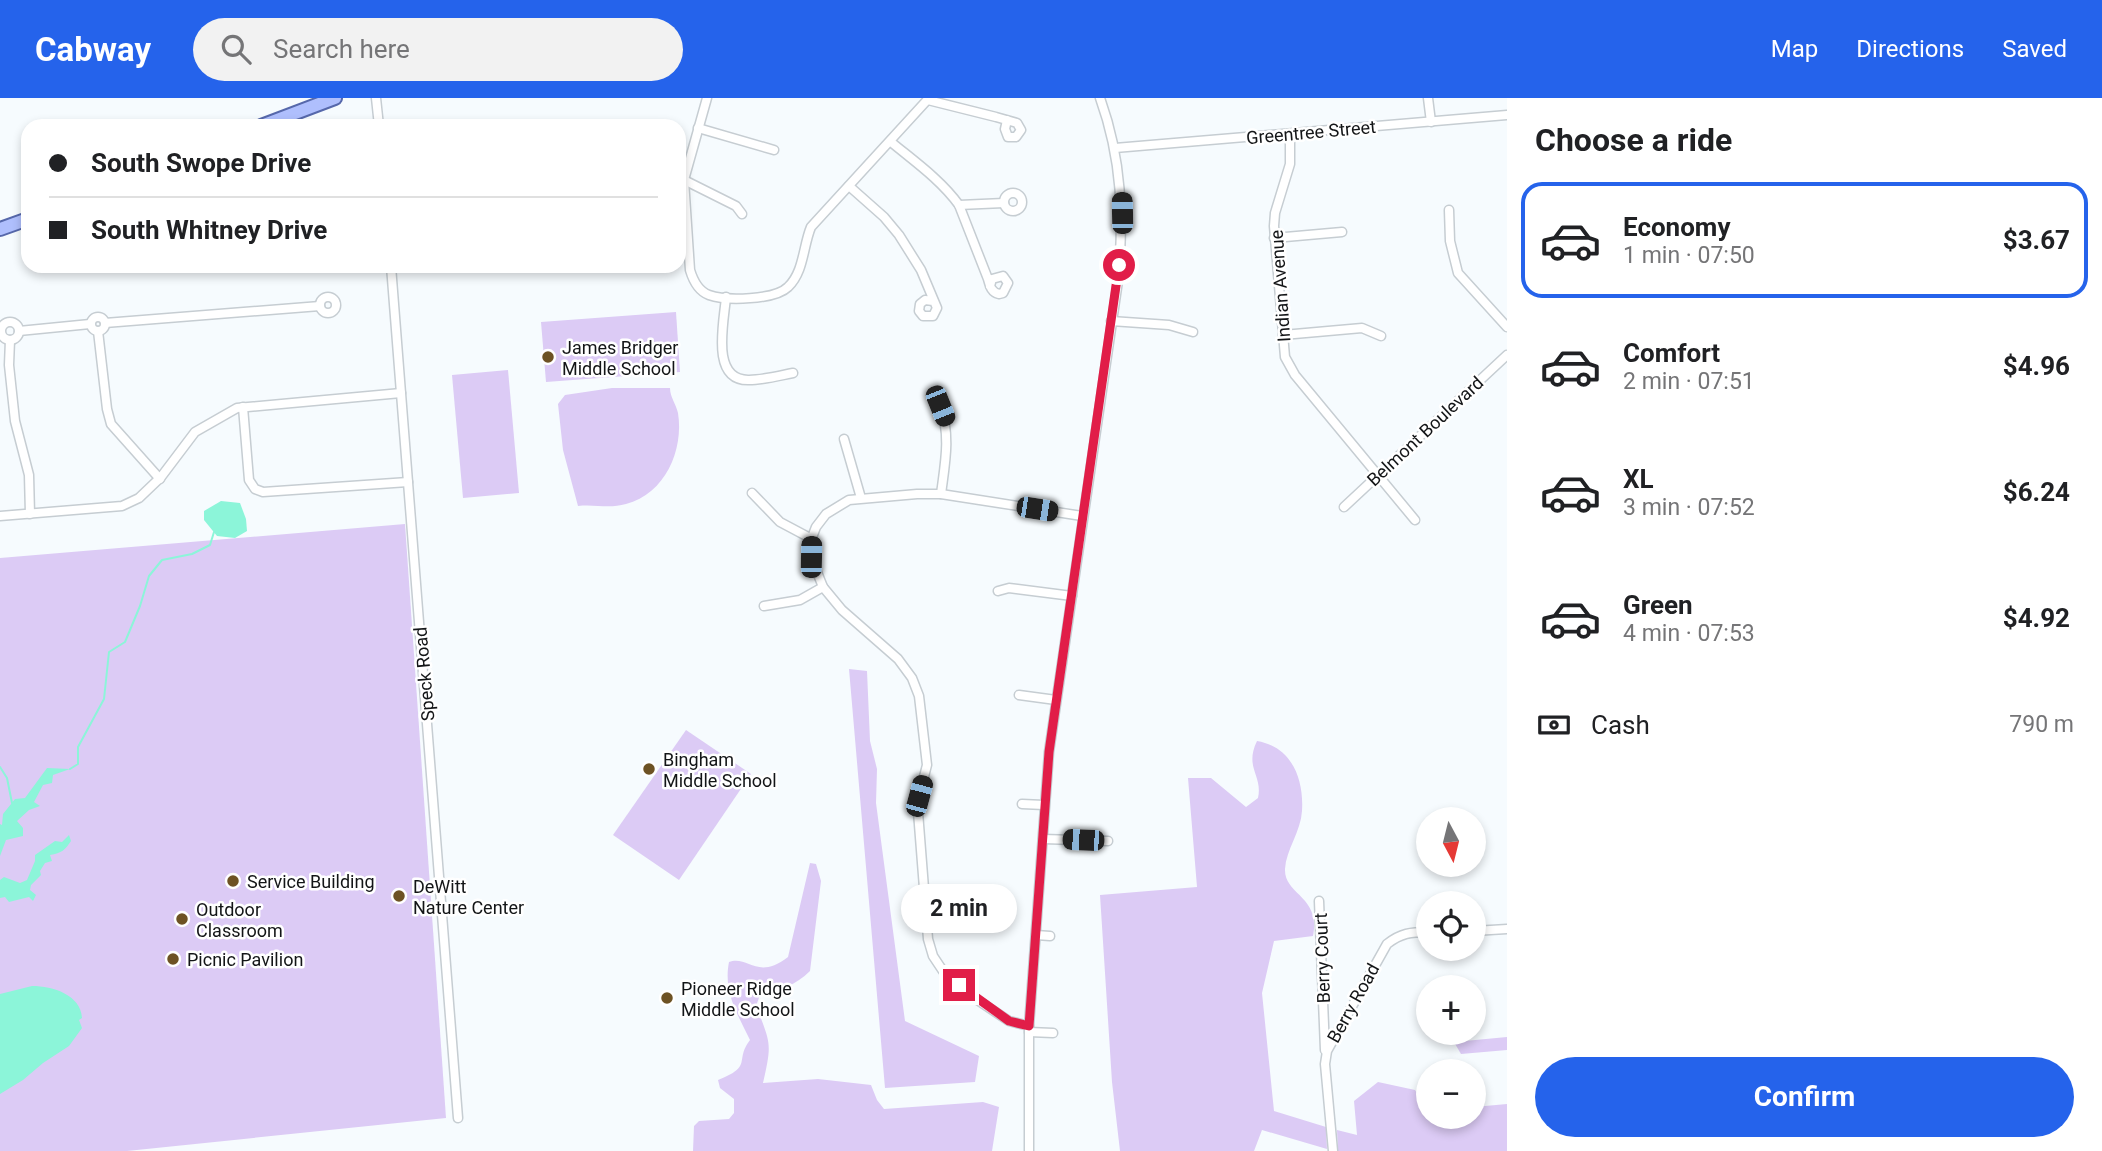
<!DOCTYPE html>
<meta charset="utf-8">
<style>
:root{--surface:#fff;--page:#f2f2f2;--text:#202124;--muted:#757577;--line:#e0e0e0;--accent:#2563eb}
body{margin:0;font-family:Roboto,sans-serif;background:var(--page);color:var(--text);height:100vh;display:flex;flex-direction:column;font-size:26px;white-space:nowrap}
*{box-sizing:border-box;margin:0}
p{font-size:23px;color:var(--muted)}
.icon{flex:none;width:38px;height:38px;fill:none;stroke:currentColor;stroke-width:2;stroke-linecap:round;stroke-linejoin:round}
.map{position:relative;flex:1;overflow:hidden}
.side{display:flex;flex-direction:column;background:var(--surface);width:595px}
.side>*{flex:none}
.top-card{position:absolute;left:21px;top:21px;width:665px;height:154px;border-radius:21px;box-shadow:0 4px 10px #0003;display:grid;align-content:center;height:154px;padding:0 28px;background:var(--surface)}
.needle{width:46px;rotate:173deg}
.buttons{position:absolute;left:1416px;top:709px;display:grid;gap:14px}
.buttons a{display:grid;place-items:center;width:70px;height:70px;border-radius:50%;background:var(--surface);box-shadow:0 4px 10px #0003;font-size:35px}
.end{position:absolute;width:32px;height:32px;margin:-16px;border:9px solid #e11d48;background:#fff;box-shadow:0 0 0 4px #fff}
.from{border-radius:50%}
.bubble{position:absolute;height:49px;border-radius:24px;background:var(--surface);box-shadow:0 4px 10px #0003;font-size:23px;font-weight:700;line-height:49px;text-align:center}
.car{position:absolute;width:21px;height:42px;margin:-21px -10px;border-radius:9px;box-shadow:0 0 5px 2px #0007;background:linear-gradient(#222 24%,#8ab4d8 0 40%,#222 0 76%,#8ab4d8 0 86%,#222 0)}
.top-card b{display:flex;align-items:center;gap:24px;height:66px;font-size:26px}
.top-card b+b{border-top:2px solid var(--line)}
.top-card i{width:18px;height:18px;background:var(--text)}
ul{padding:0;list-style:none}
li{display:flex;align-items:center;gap:21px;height:116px;margin:0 14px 10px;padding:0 14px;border:4px solid transparent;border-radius:21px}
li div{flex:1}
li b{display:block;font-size:26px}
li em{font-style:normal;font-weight:700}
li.selected{border-color:var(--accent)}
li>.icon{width:63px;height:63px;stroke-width:1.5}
h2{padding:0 28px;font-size:32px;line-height:84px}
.pay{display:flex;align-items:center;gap:18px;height:77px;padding:0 28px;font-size:26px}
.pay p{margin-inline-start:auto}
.button{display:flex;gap:14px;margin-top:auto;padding:14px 28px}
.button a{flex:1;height:80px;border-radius:42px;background:var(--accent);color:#fff;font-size:28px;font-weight:700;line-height:80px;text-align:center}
header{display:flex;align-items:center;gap:42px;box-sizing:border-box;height:98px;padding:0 35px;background:var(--accent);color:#fff}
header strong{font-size:33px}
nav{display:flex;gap:38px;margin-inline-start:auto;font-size:24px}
.search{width:490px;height:63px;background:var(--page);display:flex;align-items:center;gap:18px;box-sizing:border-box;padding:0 24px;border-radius:38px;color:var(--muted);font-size:26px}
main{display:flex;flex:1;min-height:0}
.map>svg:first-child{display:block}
.green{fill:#dccbf5}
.water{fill:#8cf5d9}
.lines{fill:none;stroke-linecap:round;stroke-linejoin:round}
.stream{stroke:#8cf5d9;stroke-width:2}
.street-casing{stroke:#c6cdd2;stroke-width:11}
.primary-casing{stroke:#5668ab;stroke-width:16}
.street{stroke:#fff;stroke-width:8}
.primary{stroke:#afbffd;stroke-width:12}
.route{stroke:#e11d48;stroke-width:9}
.poi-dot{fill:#6d5224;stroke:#fff;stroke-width:2.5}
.labels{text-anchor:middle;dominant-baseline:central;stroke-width:5;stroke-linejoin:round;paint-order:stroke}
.street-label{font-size:18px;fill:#131517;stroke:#fff}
.poi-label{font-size:18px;fill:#131517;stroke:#fff;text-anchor:start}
</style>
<header>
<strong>Cabway</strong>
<div class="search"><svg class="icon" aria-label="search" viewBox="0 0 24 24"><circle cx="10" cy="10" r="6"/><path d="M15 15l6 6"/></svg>Search here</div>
<nav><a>Map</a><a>Directions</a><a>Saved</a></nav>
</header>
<main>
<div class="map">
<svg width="1507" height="1053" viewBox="0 0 1507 1053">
<rect width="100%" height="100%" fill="#f6fbfe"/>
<g class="green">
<polygon points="676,214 680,274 546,284 541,224"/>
<polygon points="508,272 519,395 463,400 452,277"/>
<path d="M 612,290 L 670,290 C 670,299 676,306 678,315 C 684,352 665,396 626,406 C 609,411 595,406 578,408 L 563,352 L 558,306 L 565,297 Z"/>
<polygon points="405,426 446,1020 127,1053 0,1053 0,460"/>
<polygon points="849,571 867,573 870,643 877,671 876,705 905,923 979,958 975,984 885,990"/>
<polygon points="686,632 751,676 679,782 613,737"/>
<path d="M 1257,643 C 1292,649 1304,681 1302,713 C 1301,733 1286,752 1285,771 C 1284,797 1321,798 1313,838 L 1274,843 L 1262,895 L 1274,1013 L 1326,1029 L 1327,1051 L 1262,1032 L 1254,1053 L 1120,1053 L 1112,984 L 1100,797 L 1197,789 L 1188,680 L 1211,680 L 1246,709 L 1258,700 C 1263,677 1244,670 1257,643 Z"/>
<path d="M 810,765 L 816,766 L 821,783 L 810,873 C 795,888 780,892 760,897 L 756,908 C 771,946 772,945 763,985 L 818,981 L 871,987 L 877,1002 L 884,1011 L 983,1004 L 999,1009 L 992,1053 L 693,1053 L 694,1028 L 699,1023 L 729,1021 L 734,1015 L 734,1001 L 720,990 L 718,982 C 754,968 734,963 750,942 C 738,917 723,894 729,864 C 748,857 757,883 788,859 Z"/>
<polygon points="1507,939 1507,952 1461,956 1454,944"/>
<polygon points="1378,984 1415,992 1428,1014 1428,1018 1474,1018 1474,1009 1507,1006 1507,1053 1338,1053 1337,1032 1357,1037 1354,1003"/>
</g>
<g class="water">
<polygon points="221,403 240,405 246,421 247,433 235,440 217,438 204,422 204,413"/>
<polygon points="47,670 70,671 53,677 52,685 43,687 34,704 40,708 29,712 17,723 23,730 23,738 6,742 0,758 0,726 2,727 3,716 15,701 25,700"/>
<path d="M 69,737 L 71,743 C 65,752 62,755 50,757 L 52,763 L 45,765 L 40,773 L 41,777 L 31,787 L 30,792 L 36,797 L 33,803 L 29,799 L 9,804 L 5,799 L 0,800 L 0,782 L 4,779 L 20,785 L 27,782 L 35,763 L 35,757 L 55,743 L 62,744 Z"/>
<path d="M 32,888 C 53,888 81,897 82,920 L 79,922 L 82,930 L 69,948 L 43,965 L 23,982 L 0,996 L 0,896 Z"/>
</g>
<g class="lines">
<g class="stream">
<polyline points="0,669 7,680 12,705"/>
<polyline points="70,671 78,666 78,649 104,601 109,554 125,544 140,508 149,478 162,462 192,456 210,447 214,434"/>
</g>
<g class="street-casing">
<g id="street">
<polyline points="376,0 379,28"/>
<path d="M 707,0 L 684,82 L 690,172 C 693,182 698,193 709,197 C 726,203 775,202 788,189 C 804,174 803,148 811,129 L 929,0"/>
<polyline points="1428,0 1431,24"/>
<polyline points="928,2 996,19 1017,25 1021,32 1016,39 1008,39 1005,31 1007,22"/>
<polyline points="698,30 774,52"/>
<polyline points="1290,36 1290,66 1275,115 1274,128 1285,259 1295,277 1415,422"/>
<path d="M 891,44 C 914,63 941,82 959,107 L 988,181 C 990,188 991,194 999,196 L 1003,195 L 1008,185 L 1003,178 L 992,181 L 990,188"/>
<polyline points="1115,50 1507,17"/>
<polyline points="684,82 736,108 742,116"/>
<polyline points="849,88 884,119 899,137 921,172 937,210 933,218 923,218 919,213 920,206 925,202 933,203"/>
<circle cx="1013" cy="104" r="9"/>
<polyline points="959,107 1004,105"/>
<polyline points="1449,112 1450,143 1458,175 1507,229"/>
<polyline points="1274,140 1342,134"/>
<polyline points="391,168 458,1020"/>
<circle cx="328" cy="207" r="8"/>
<path d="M 726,199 C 724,224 710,283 749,282 C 763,282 778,278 793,275"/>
<circle cx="98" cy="226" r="7"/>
<polyline points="1111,223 1169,227 1193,234"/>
<circle cx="10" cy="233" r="9"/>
<polyline points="105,225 320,208"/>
<polyline points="19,233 90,226"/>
<polyline points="98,233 107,311 111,326 160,381"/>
<polyline points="1283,237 1362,230 1381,238"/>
<polyline points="10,242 9,267 15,323 29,377 30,416"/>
<path d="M 940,308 C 951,337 945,365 941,396"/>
<polyline points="243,309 249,382 255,391 263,394 408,384"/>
<polyline points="844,341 861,400"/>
<polyline points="752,395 780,424 812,441"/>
<polyline points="1344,409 1507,257"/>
<polyline points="0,418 122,408 139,400 161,379 195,334 237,310 401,295"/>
<polyline points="998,493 1009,490 1072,498"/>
<polyline points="764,508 800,502 823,489"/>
<polyline points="1019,597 1056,602"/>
<polyline points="1022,706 1044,707"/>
<polyline points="1043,741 1108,743"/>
<polyline points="1319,803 1325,952"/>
<polyline points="1474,833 1507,831"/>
<polyline points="1036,837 1050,838"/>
<polyline points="1029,928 1009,923 976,901 943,873 933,858 928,841 918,714 919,698 927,667 919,598 912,580 898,561 842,512 823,489 811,459 811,442 816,429 826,416 849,402 917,396 941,396 1082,418"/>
<polyline points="1029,934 1053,935"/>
<path d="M 1029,1053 L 1029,928 L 1049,654 L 1118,183 C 1124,120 1122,61 1100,0"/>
<path d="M 1333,1053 L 1325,966 L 1327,953 L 1387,846 C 1401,835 1411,834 1428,834"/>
</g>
</g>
<g class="primary-casing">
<g id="primary">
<polyline points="261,28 335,0"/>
<polyline points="0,131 28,121"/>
</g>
</g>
<use href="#street" class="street"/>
<use href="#primary" class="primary"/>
</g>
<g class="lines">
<polyline class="route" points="959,887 1009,923 1029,928 1049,654 1119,167"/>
</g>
<g class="poi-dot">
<circle cx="548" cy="259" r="7"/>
<circle cx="649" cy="671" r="7"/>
<circle cx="233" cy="783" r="7"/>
<circle cx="399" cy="798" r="7"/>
<circle cx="182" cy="821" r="7"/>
<circle cx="173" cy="861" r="7"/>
<circle cx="667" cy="900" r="7"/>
</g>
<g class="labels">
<g class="street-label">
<text transform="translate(1311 34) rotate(-5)">Greentree Street</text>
<text transform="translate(1280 188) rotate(-94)">Indian Avenue</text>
<text transform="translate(1425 333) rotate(-43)">Belmont Boulevard</text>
<text transform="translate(424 576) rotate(-95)">Speck Road</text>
<text transform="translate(1322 860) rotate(-92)">Berry Court</text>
<text transform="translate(1353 905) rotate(-61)">Berry Road</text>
</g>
<g class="poi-label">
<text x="562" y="249">James Bridger<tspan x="562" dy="21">Middle School</tspan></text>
<text x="663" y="661">Bingham<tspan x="663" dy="21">Middle School</tspan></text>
<text x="247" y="783">Service Building</text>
<text x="413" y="788">DeWitt<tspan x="413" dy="21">Nature Center</tspan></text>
<text x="196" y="811">Outdoor<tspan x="196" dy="21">Classroom</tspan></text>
<text x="187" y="861">Picnic Pavilion</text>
<text x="681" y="890">Pioneer Ridge<tspan x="681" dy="21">Middle School</tspan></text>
</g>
</g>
</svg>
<div class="buttons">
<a><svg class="needle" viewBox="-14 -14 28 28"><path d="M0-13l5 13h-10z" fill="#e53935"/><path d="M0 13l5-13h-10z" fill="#757577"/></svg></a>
<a><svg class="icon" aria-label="locate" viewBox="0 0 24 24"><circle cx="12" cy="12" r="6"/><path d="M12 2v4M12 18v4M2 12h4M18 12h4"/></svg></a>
<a>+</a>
<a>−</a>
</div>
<i class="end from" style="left:1119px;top:167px"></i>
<i class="end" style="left:959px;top:887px"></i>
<div class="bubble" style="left:901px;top:786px;width:116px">2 min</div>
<i class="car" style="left:1122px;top:115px;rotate:359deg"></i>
<i class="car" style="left:940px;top:308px;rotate:158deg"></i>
<i class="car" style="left:1037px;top:411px;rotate:99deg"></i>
<i class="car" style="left:811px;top:459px;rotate:1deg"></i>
<i class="car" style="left:919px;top:698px;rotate:15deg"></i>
<i class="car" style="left:1083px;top:742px;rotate:272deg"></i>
<div class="top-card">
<b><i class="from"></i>South Swope Drive</b>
<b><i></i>South Whitney Drive</b>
</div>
</div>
<section class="side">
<h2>Choose a ride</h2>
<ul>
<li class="selected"><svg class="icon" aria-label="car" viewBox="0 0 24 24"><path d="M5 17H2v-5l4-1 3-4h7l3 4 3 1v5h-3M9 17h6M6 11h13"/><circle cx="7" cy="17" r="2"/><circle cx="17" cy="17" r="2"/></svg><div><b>Economy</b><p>1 min · 07:50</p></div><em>$3.67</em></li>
<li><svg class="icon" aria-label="car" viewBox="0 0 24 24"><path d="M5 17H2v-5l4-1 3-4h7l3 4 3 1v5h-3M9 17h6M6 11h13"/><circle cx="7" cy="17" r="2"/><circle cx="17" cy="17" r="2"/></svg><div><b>Comfort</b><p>2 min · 07:51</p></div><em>$4.96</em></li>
<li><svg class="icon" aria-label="car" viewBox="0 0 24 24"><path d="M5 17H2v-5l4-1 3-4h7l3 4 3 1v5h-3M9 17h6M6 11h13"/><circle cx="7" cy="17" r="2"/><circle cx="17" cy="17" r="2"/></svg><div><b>XL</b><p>3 min · 07:52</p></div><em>$6.24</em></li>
<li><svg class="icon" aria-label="car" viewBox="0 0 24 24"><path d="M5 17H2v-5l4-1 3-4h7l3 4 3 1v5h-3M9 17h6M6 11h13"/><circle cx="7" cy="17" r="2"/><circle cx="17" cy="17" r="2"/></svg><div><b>Green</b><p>4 min · 07:53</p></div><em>$4.92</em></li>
</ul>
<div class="pay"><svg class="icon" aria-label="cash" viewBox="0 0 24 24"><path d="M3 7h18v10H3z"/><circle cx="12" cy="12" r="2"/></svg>Cash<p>790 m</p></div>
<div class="button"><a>Confirm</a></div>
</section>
</main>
